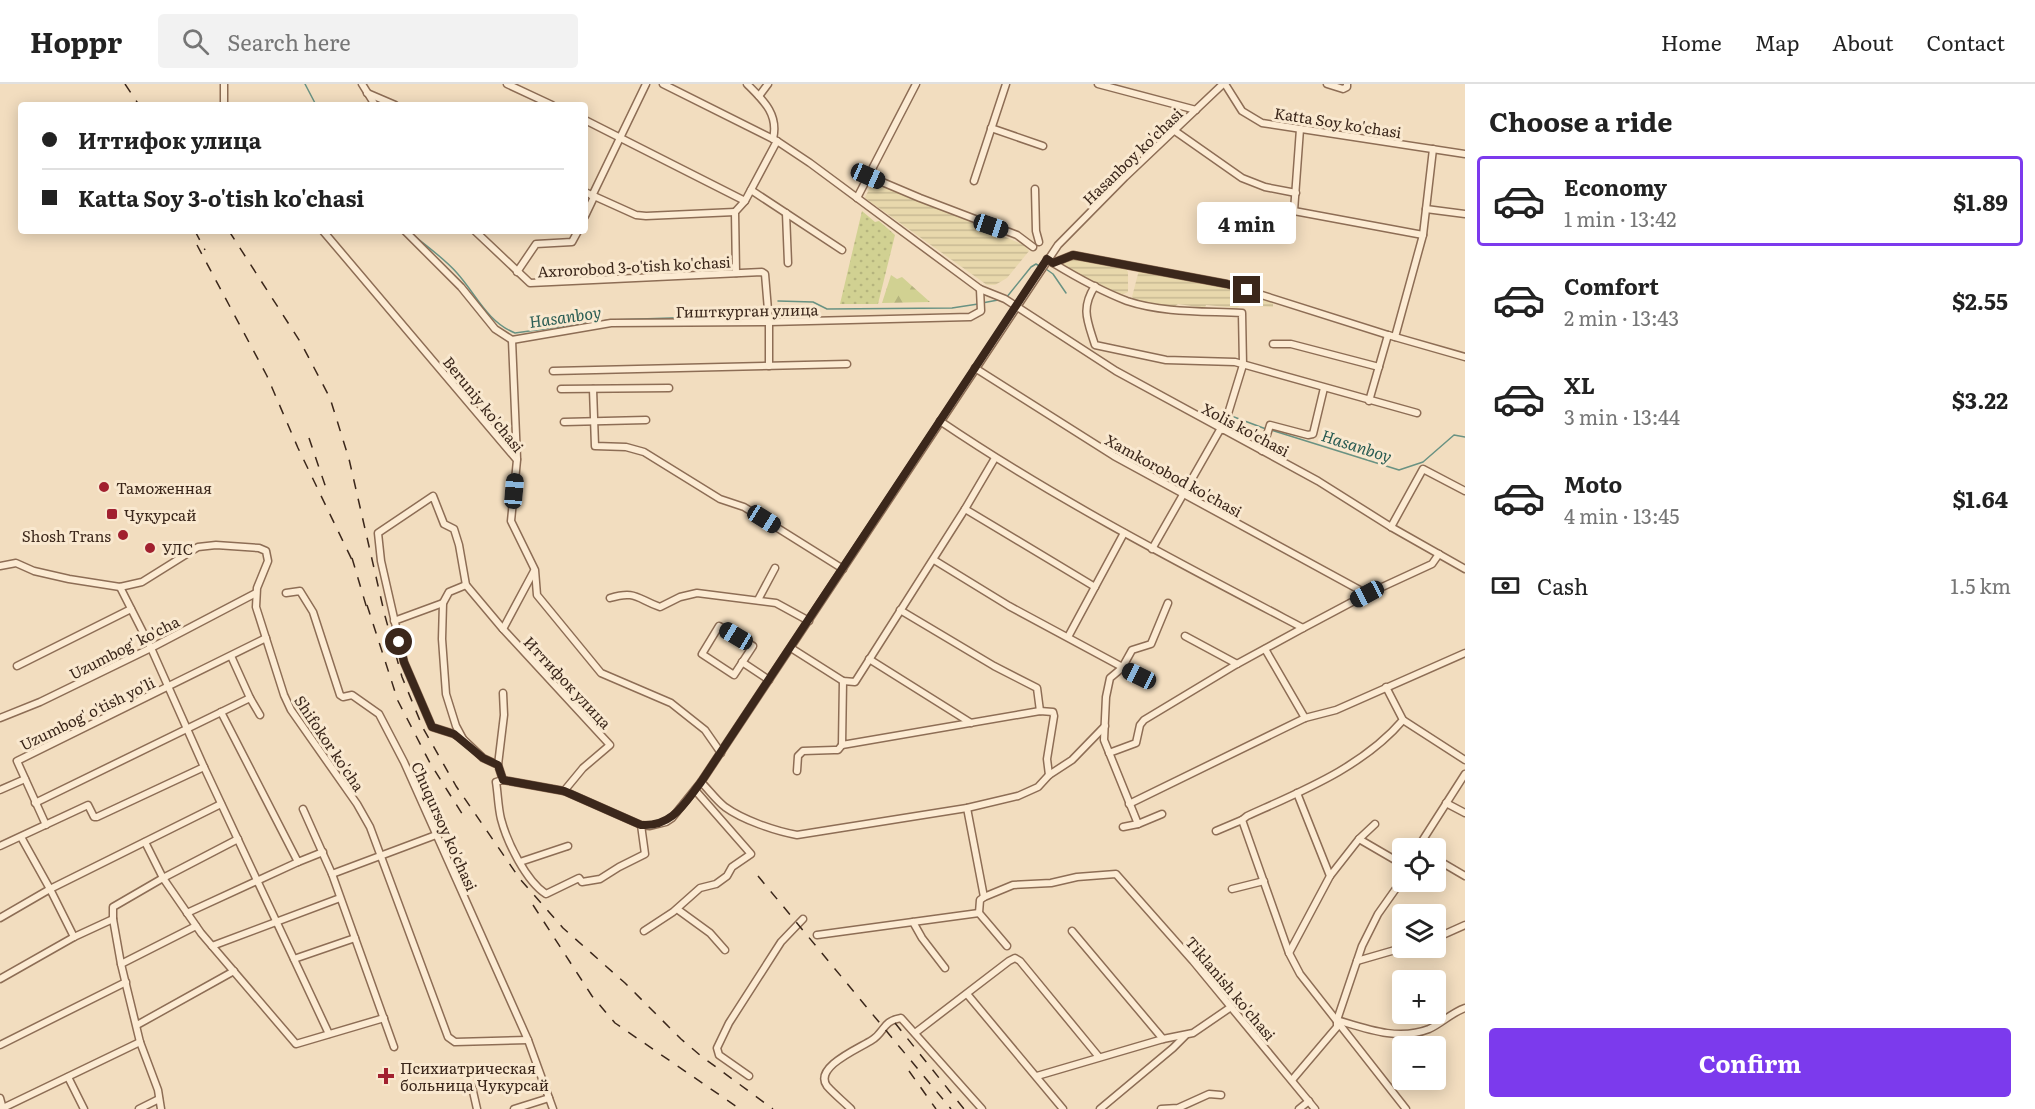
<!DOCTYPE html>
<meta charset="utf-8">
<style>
:root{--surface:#fff;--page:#f2f2f2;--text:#222;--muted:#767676;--line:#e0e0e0;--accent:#7c3aed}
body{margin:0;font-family:Literata,serif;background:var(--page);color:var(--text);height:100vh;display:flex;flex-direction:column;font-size:22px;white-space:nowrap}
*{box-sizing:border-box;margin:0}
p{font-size:20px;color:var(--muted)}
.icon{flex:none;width:33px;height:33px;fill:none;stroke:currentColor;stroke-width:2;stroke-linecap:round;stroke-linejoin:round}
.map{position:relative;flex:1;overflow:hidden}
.sheet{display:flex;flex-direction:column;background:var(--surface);width:570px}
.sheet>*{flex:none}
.top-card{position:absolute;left:18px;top:18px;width:570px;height:132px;border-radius:6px;box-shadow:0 3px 15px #0003;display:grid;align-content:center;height:132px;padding:0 24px;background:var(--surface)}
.fabs{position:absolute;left:1392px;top:754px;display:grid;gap:12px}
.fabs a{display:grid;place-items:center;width:54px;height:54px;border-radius:6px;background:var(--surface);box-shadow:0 3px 15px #0003;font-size:30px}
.end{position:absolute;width:27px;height:27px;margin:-14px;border:8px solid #3b271b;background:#fff;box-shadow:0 0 0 3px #fff}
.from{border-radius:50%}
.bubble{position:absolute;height:42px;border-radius:6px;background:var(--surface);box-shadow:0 3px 15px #0003;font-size:20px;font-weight:700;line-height:42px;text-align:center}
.car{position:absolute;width:18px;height:36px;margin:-18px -9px;border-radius:8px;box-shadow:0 0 4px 2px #0007;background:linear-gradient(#222 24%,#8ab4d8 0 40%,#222 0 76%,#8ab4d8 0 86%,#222 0)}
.top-card b{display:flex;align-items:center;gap:21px;height:57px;font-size:22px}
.top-card b+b{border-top:2px solid var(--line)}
.top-card i{width:15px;height:15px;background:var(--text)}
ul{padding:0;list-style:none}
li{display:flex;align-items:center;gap:18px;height:90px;margin:0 12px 9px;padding:0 12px;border:3px solid transparent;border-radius:6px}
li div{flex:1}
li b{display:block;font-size:22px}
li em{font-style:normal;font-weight:700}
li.on{border-color:var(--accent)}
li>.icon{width:54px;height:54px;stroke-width:1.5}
h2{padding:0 24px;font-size:27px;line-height:72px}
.pay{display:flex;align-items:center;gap:15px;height:66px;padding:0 24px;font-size:22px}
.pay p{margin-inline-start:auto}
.primary-button{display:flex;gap:12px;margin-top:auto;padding:12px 24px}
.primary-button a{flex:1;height:69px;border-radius:6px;background:var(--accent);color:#fff;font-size:24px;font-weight:700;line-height:69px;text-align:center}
header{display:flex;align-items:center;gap:36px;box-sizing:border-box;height:84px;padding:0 30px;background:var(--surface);border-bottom:2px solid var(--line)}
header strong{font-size:28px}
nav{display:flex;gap:33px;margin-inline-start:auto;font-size:21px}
.search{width:420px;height:54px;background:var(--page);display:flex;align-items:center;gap:15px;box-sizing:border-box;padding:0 21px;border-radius:6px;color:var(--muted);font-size:22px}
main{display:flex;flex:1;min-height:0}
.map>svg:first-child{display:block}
.farmland{fill:url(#farmland-rules)}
.grass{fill:url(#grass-dots)}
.forest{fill:url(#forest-firs)}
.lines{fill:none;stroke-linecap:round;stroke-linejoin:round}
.stream{stroke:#699283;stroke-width:1.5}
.minor-casing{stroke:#8d6d55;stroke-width:9}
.minor{stroke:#fcebd3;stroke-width:6}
.rail{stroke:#3b271b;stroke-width:1.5;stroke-dasharray:10 10;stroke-linecap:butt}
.route{stroke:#3b271b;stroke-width:8}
.poi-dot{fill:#a1202f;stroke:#f9e8cf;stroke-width:2}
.labels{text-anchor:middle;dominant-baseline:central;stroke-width:6;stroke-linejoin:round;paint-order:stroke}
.street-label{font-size:15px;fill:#3b271b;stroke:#f9e8cf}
.poi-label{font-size:15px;fill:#3b271b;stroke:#f9e8cf;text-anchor:start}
.water-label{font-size:16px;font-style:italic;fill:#295c53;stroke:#f9e8cf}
</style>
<header>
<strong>Hoppr</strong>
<div class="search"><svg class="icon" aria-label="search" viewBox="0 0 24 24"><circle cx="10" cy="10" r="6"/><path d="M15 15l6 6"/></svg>Search here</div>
<nav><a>Home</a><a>Map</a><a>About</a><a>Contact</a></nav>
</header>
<main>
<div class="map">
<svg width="1465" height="1025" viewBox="0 0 1465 1025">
<defs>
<pattern id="farmland-rules" width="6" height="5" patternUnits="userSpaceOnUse" patternTransform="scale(1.5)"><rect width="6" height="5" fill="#e8d8ac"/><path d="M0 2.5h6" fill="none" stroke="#c8b993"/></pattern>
<pattern id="grass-dots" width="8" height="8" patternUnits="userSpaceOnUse" patternTransform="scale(1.5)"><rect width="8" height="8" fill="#d1d192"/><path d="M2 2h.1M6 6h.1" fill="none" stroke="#b4b37d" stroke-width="1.8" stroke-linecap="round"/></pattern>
<pattern id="forest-firs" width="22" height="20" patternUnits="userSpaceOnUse" patternTransform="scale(1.5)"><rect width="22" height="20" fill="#d1d192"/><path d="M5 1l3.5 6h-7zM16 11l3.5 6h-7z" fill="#b4b37d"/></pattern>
</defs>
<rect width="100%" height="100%" fill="#f2ddbf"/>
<g class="farmland">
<polygon points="873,96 1024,161 1029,167 1007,194 995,201 987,201 865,114"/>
<polygon points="1074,172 1124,182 1128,188 1128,208 1122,211 1069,185 1061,179"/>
<polygon points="1139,186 1221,203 1273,218 1273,223 1241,221 1237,224 1206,221 1205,224 1178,220 1174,223 1135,216 1132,213"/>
</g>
<polygon class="grass" points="862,127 875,138 879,137 895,151 878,220 840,220"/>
<polygon class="forest" points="891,191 897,195 902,193 930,218 882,219"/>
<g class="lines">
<g class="stream">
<polyline points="305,0 316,21"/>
<path d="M 411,149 C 426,162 444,174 457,189 C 476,210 487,238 515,249 L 609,236 L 765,231"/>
<polyline points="1046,185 1053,190 1066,209"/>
<polyline points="1006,214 1031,183 1036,180 1041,183"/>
<polyline points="778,217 813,218 827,225 952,224 978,220"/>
<polyline points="982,219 998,216"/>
<polyline points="1234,333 1266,345"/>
<polyline points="1271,346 1399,386 1423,378 1454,351 1465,353"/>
</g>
<g class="minor-casing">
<g id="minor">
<polyline points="362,0 375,21"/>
<polyline points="507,0 552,21"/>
<polyline points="663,0 777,57 810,79 980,205 1005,215 1116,287 1318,397 1391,443 1465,485"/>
<path d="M 747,0 C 763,16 779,30 773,55"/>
<polyline points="1098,0 1196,26"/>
<polyline points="1225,0 1242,27 1262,39 1465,70"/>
<polyline points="1327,0 1343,5 1347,3 1347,0"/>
<polyline points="367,9 395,21"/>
<polyline points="759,12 768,0"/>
<polyline points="224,21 224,0"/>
<polyline points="585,36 745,117"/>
<polyline points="991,44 1043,62"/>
<polyline points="1300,45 1294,127 1423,151"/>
<polyline points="1175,47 1242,94 1265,103 1296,109"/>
<polyline points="868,92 920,114 1017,151 1033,163"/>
<polyline points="974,97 1006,0"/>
<polyline points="1035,105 1036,147 1039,158"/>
<polyline points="751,106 842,166"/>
<polyline points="585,108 636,131 646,132 735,128"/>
<polyline points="592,112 646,0"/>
<polyline points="857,114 916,0"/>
<polyline points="1426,125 1465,130"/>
<polyline points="786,129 788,179"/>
<polyline points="585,132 594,113"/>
<polyline points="323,147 517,376 511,437 535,486 537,511 601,589 671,619 705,646 721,669"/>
<polyline points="405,147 461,203 495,245 512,256"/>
<polyline points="475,147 530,199 762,188 765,190 769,238 769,282"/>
<polyline points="1047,175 1053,179 1073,171 1227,200 1388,251 1465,273"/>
<path d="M 1053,179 C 1076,193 1101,207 1127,217 C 1163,229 1204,227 1242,229 L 1243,281 L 1223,346"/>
<polyline points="517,188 536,160 572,158 578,147"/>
<polyline points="736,189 735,128 745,117 777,57"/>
<path d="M 1095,202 C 1080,225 1088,238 1095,261 L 1166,276 L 1235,278 L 1417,329"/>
<polyline points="1395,253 1423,151 1433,65"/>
<polyline points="512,256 611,239 769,238 970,233 981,227 980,205"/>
<polyline points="512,256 517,375"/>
<polyline points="1273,260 1291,260 1379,283"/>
<polyline points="975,284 1114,372 1367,510"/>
<polyline points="553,287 847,280"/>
<polyline points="561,305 669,304"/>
<polyline points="593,305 595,362 626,363 644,368 720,415 744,423 843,485"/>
<polyline points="1369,317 1388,251"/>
<path d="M 940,337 C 1055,415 1179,479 1303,544"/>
<polyline points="564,338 646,336"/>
<polyline points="1262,367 1270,341 1308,351 1313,350 1324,304"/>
<polyline points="965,425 1095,503"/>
<polyline points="1391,443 1423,385 1465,407"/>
<polyline points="1152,465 1221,344"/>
<polyline points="934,476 1009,522 1139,592"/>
<polyline points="0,482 16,479 34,487 69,495 120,503 142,498 198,463 216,461 259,464 266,467 268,477 257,504 256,523 284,611 291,626 357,720 370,743 448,953 455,958 528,956"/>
<polyline points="466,501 449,508 443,519 442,555 446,610 456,642 463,655 483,674 498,681 503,696"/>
<polyline points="120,503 151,564 204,683 329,950"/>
<polyline points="286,509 300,507 313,528 340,611 343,613 352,611 379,630 404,678 528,956 553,1025"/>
<path d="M 610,514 C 636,506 637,515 660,523 L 680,513 L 697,509 L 776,519 L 809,537"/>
<polyline points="758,516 775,484"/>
<polyline points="900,526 994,582 1037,604 1040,627"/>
<polyline points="394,537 443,519"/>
<polygon points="719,542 753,562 734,591 702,570"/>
<polyline points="503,545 534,487"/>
<polyline points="1185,552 1237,580"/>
<polyline points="1068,553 1124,449"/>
<polyline points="791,564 843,597 855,598 965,425 995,374"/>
<polyline points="1265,565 1305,634"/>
<polyline points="231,572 250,614 260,631"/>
<polyline points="869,575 971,639"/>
<polyline points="742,578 769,596"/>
<polyline points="17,582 131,525"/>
<polyline points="843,597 842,661 1040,627 1053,628 1054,632 1047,675 1049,691"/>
<path d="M 1386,603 L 1403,636 C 1363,683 1302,707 1247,732 L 1242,736 L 1289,869 L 1300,890 L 1406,1025"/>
<polyline points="221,628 298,778 323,768"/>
<polyline points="0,634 40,618 151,564 256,509"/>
<polyline points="1403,636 1465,676"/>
<polyline points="463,655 454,650 432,643 404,578 381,477 378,449 433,412 444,440 454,445 459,461 466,501 503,545 610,661 583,684 564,707"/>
<polyline points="1109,669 1136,659 1140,641 1144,636 1237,580 1303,544 1367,510 1432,480 1439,470"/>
<polyline points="498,681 504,631 503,609"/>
<polyline points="797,687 798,672 803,667 834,666 838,666 842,661"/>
<path d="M 701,698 C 709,706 716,716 725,723 C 743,736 775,747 797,751 L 967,724 L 1018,712 L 1038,703 L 1049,691 L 1072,676 L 1105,642"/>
<polyline points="0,706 25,695"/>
<polyline points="35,719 250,614"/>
<polyline points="1446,719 1465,729"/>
<polyline points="1129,720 1305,634 1336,626 1465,569"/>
<polyline points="967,724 984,813"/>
<polyline points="303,725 332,790 394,963"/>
<polyline points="1162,730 1138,740 1104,656 1106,613 1110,594 1122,584 1132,566 1151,560 1168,519"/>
<polyline points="46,741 17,677 266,554"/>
<path d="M 641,741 L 645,770 L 619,783 L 600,795 L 582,798 L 579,794 L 546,810 C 526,797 507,758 501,735 C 498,723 498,710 496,698 L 503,696 L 564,707 L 641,741 L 650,742 L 666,738 L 672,734 L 701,698 L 1058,161 L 1125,93 L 1223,0"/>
<polyline points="1123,743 1138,740"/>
<polyline points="1216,747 1242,736"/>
<polyline points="21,753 50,805 74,853"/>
<polyline points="1359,755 1402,780"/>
<polyline points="145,758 163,794 201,849 296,960 384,934"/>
<polyline points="0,762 88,721 94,733 97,733 204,683"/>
<polyline points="1417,765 1465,690"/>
<polyline points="1436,775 1465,792"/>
<polyline points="520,778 568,762"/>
<polyline points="332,790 436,751"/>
<polyline points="1330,792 1359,755 1375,740"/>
<polyline points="1232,805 1264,797"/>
<polyline points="677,825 710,849 725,866"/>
<polyline points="187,829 298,778"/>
<polyline points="0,834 50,805 221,720"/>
<polyline points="913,838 922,854 945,884"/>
<polyline points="644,847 673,828 700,804 716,800 727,792 732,783 751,770 695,706"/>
<polyline points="1072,847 1163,955"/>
<polyline points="817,851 979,829"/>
<polyline points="1436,854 1465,841"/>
<polyline points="212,862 340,814"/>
<polyline points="1007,862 979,829 980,816 984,813 1013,801 1051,799 1077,793 1116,790 1193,877 1315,1025"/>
<polyline points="1289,869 1330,792 1297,709"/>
<polyline points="294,875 355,854"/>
<polyline points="1357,877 1402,864"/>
<polyline points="121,880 196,842"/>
<polyline points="0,895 74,853 113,835"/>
<polyline points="967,910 1063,1025"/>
<path d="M 1337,936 C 1367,945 1398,957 1429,945 C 1442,939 1451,929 1465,924"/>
<polyline points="137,941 234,887"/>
<polyline points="915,949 1009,877 1015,874 1020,877 1099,973"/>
<polyline points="0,961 126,898"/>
<polyline points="749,992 719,971 717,964 729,939 781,858 803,835"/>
<polyline points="1037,992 1163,955 1193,949 1231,923"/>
<polyline points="68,993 84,1025"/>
<polyline points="1292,996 1337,943 1337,936 1362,862 1378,830 1402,796"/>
<polyline points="472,1003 477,1025"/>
<polyline points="0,1014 3,1025"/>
<polyline points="3,1024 140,958"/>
<polyline points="139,1025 159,1015"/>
<polyline points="161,1025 158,1006 140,958 121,880 113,835 113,823 163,794 238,755"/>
<polyline points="514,1025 549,1014"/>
<path d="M 851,1025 C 844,1018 834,1010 827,1002 C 813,983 860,964 872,956 C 885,948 882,937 901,934 L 982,1025"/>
<polyline points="1100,1025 1173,964 1185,952"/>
<polyline points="1161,1025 1178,1024 1209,1010 1221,1011"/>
<polyline points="1299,1025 1309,1017"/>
</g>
</g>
<use href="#minor" class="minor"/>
<g class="rail">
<polyline points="125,0 139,21"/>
<polyline points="195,147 205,166"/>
<polyline points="229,147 301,259 330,314 349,375 385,532 402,593 423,644 456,702 520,795 563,844 625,899 681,955 701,972 773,1025"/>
<polyline points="197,161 267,292 298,364 354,480"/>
<polyline points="309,354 327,407"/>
<polyline points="352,474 368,528"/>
<polyline points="367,521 398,617 430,679 466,736"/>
<polyline points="758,792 951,1025"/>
<polyline points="533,821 592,912 615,939 740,1025"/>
<polyline points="895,939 964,1025"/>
<polyline points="909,987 936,1025"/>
</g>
</g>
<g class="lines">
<path class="route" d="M 399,558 L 404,578 L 432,643 L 454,650 L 483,674 L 498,681 L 503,696 L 564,707 L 641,741 C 672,743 684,720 701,698 L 1047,175 L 1053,179 L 1073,171 L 1227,200 L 1247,206"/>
</g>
<g class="poi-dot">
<circle cx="104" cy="403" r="6"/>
<rect x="106" y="424" width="12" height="12" rx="3"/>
<circle cx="123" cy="451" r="6"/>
<circle cx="150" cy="464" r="6"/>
<path d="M383 983h6v6h6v6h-6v6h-6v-6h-6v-6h6z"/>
</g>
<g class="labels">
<g class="street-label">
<text transform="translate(1338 38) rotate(9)">Katta Soy ko'chasi</text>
<text transform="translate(1132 72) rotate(-44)">Hasanboy ko'chasi</text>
<text transform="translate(634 182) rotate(-3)">Axrorobod 3-o'tish ko'chasi</text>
<text transform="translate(747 226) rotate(-1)">Гишткурган улица</text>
<text transform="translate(484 320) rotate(51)">Beruniy ko'chasi</text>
<text transform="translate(1246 345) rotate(28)">Xolis ko'chasi</text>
<text transform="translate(1174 391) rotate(29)">Xamkorobod ko'chasi</text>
<text transform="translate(124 563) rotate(-27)">Uzumbog' ko'cha</text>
<text transform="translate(568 598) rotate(47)">Иттифок улица</text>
<text transform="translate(87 629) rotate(-26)">Uzumbog' o'tish yo'li</text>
<text transform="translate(330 659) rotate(56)">Shifokor ko'cha</text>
<text transform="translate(445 742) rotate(66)">Chuqursoy ko'chasi</text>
<text transform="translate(1231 904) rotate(50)">Tiklanish ko'chasi</text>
</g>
<g class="poi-label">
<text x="116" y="403">Таможенная</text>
<text x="124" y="430">Чуқурсай</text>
<text x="111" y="451" text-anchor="end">Shosh Trans</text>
<text x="162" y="464">УЛС</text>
<text x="400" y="983">Психиатрическая<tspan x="400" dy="17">больница Чукурсай</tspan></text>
</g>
<g class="water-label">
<text transform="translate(565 232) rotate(-8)">Hasanboy</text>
<text transform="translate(1357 361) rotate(18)">Hasanboy</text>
</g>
</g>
</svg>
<div class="fabs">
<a><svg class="icon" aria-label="locate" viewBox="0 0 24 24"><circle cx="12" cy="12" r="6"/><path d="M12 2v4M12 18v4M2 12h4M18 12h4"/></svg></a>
<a><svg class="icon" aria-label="layers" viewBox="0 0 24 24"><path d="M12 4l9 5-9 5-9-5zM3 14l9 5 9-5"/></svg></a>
<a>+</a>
<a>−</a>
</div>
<i class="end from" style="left:399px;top:558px"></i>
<i class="end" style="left:1247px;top:206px"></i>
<div class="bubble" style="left:1197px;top:118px;width:99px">4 min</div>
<i class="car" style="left:868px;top:92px;rotate:114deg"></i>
<i class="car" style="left:991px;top:142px;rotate:109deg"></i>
<i class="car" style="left:514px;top:407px;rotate:5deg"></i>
<i class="car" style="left:764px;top:435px;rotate:122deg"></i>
<i class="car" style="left:1367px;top:510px;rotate:242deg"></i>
<i class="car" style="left:736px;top:552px;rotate:301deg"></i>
<i class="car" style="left:1139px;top:592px;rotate:296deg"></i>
<div class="top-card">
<b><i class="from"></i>Иттифок улица</b>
<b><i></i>Katta Soy 3-o'tish ko'chasi</b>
</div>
</div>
<section class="sheet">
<h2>Choose a ride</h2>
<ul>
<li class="on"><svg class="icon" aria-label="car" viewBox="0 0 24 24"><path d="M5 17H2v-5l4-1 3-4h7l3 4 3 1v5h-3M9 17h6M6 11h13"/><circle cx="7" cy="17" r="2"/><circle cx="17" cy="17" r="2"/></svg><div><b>Economy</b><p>1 min · 13:42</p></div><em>$1.89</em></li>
<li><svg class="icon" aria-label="car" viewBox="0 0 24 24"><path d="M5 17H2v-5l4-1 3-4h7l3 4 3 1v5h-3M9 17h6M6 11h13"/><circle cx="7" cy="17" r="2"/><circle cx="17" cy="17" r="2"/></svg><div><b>Comfort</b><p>2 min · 13:43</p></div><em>$2.55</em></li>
<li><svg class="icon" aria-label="car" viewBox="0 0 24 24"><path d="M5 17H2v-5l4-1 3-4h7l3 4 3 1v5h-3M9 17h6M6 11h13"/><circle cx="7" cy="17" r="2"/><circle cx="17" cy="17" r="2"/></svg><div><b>XL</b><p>3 min · 13:44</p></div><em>$3.22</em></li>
<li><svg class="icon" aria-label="car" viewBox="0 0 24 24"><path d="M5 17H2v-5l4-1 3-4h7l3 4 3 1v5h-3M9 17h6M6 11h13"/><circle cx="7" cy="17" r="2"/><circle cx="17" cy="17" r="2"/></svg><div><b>Moto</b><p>4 min · 13:45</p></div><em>$1.64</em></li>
</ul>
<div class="pay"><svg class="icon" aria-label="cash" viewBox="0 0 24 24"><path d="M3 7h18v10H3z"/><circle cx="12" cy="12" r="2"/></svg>Cash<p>1.5 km</p></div>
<div class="primary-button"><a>Confirm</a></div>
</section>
</main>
